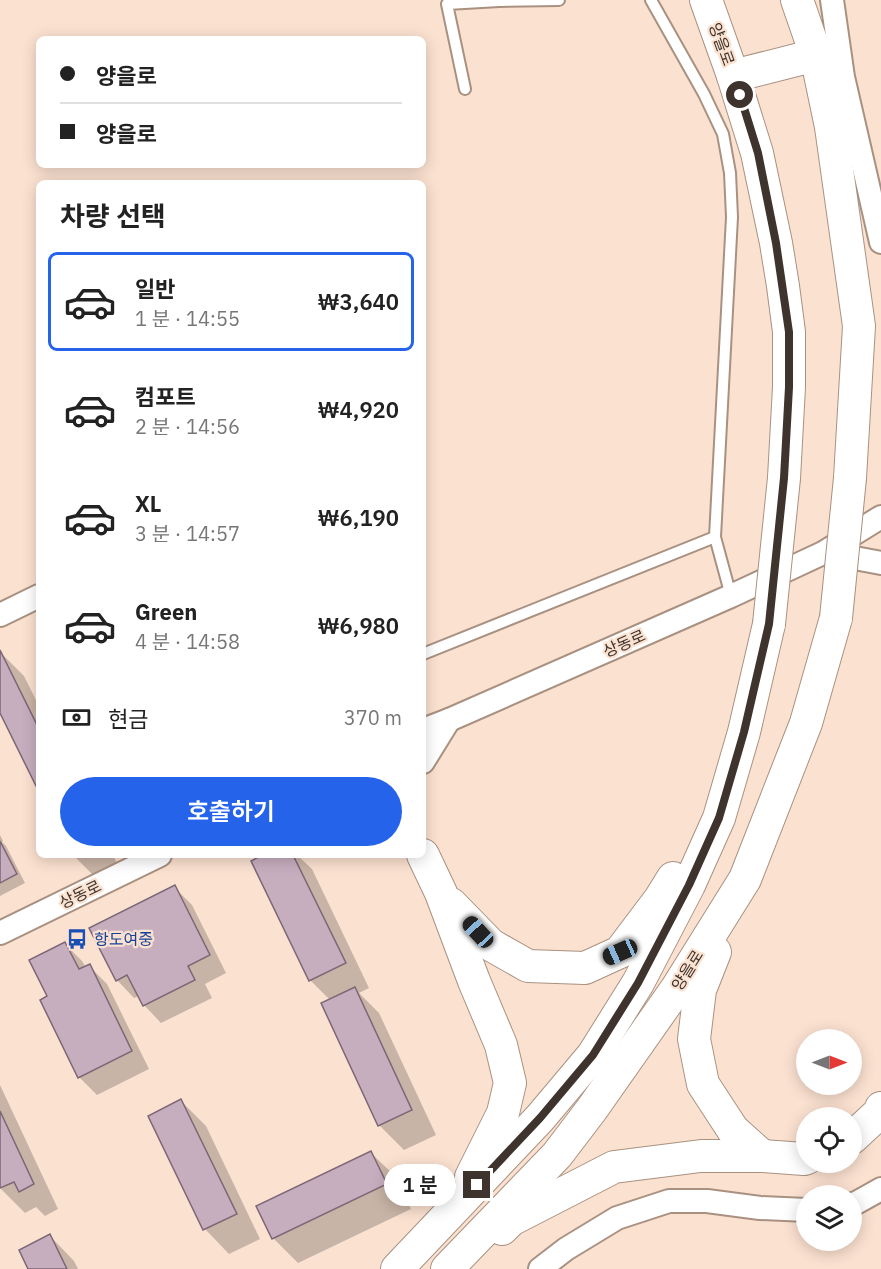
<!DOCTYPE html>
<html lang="ko">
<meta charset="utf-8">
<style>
:root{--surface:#fff;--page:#f6f6f6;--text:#222;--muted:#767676;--line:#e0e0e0;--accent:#2563eb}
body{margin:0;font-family:"IBM Plex Sans","Noto Sans KR",sans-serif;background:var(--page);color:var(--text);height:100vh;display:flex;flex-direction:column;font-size:22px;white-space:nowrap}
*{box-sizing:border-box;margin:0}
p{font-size:20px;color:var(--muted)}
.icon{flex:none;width:33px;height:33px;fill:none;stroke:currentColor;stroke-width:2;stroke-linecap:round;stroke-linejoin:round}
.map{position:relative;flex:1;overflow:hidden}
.details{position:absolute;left:36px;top:180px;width:390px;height:678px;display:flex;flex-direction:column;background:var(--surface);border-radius:9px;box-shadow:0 3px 15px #0003}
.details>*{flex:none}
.top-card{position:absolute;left:36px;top:36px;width:390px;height:132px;border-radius:9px;box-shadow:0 3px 15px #0003;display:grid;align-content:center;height:132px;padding:0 24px;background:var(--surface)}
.needle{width:39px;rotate:90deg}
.fabs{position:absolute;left:796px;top:1029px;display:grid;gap:12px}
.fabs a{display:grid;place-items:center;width:66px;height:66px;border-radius:50%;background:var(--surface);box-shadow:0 3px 15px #0003;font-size:30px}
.end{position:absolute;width:27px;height:27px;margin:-14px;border:8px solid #3e342d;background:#fff;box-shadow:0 0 0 3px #fff}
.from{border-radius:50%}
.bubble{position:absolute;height:42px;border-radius:21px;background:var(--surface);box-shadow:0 3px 15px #0003;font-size:20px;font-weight:600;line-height:42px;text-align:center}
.car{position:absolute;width:18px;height:36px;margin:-18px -9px;border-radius:8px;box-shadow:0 0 4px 2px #0007;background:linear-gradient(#222 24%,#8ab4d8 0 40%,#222 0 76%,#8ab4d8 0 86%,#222 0)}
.top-card b{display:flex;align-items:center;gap:21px;height:57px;font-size:22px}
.top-card b+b{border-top:2px solid var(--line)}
.top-card i{width:15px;height:15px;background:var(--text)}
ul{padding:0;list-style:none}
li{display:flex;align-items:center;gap:18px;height:99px;margin:0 12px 9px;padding:0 12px;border:3px solid transparent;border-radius:9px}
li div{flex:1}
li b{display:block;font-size:22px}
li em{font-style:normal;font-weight:600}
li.active{border-color:var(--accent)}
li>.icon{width:54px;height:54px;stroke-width:1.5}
h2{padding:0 24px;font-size:27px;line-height:72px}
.pay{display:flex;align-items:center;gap:15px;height:66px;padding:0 24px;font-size:22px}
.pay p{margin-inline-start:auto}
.cta{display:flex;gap:12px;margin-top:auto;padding:12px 24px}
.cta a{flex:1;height:69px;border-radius:36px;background:var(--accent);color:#fff;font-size:24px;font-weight:600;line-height:69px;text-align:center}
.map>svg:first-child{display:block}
.shadow{fill:#0003}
.building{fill:#c7aebf;stroke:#7d6676;stroke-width:1.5}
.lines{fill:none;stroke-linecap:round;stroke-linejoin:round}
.lane-casing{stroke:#a99181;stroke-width:14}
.street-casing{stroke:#a99181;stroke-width:26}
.secondary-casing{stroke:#a99181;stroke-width:34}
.lane{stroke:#fff;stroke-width:10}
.street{stroke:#fff;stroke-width:22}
.secondary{stroke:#fff;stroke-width:32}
.secondary-bridge-casing{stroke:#a99181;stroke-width:34;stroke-linecap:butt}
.secondary-bridge{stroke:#fff;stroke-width:32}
.route{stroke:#3e342d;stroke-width:8}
.labels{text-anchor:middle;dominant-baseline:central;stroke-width:4.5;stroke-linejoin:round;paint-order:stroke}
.street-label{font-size:16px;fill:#3e342d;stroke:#fbe1d0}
.transit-label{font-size:16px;fill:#164399;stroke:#fbe1d0;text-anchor:start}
</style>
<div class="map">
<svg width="881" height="1269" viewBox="0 0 881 1269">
<rect width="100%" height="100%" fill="#fbe1d0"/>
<g class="shadow">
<polygon points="0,652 24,676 39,706 39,789 0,710"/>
<polygon points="0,835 3,841 2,842 6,846 25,883 0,896"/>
<polygon points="73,855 113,855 118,865 95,877"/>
<polygon points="266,855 297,855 312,869 369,988 359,993 379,1013 436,1135 404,1150 379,1125 330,1000 310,980"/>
<polygon points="174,887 192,905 226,973 205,984 212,998 161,1023 144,1005 139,996 134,998 117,980"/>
<polygon points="65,944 82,961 86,968 89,966 107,984 149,1069 97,1095 79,1077 49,997"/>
<polygon points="0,1085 58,1209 45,1216 36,1207 25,1213 0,1188"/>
<polygon points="181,1101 206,1126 260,1239 229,1254 205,1229"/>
<polygon points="371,1153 396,1177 411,1209 298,1263 273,1238"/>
<polygon points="50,1236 74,1261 78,1269 30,1269"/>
</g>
<g class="building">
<polygon points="0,650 39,729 39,792 0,713"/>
<polygon points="0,841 17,874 0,883"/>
<polygon points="262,855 293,855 346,963 309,981 251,861"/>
<polygon points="175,885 210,955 188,966 195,980 143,1006 127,975 116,981 89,928"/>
<polygon points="65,942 79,969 90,964 132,1051 78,1078 40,1000 47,996 29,960"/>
<polygon points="355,987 412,1110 378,1126 321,1003"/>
<polygon points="181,1099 237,1214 203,1230 148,1116"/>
<polygon points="0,1111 34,1184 19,1192 14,1182 0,1188"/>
<polygon points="371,1151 387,1184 272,1239 256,1206"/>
<polygon points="50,1234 67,1269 28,1269 19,1250"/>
</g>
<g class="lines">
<g class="lane-casing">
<g id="lane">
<polyline points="465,89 447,4 499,1 559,0"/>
<polyline points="715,537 731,596"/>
<polyline points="423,654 715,537 732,217 730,173 723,134 704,94 651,0"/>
</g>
</g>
<g class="street-casing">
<g id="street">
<polyline points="832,0 843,77 881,242"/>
<polyline points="828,553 881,563"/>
<polyline points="0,615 39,596"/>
<polyline points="423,730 449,720 731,596 823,553 881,517"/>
<polyline points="423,762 449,720"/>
<polyline points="0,933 160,855"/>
<polyline points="852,1204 856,1203 881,1189"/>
<polyline points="540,1269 566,1249 617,1218 669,1201 707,1201 760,1208 807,1210"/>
</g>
</g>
<g class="secondary-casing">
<g id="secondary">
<polyline points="706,0 733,76 757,153 776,243 783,286 789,332 789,387 784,478"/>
<polyline points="797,0 816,55 831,127 859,326 850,478"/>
<polyline points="733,76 816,55"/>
<polyline points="423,855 441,893 474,981 501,1045 510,1083 503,1113 471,1177"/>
<polyline points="451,904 491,945 528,966 585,968 620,952 660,899 673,878"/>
<polyline points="715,952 700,990 694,1039 703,1084 733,1130 762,1156"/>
<polyline points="852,1138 879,1113 881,1108"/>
<polyline points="502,1229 511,1220 614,1167 701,1156 762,1156 804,1159 807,1158"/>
<polyline points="397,1269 540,1118 593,1055 638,983 689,885 719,818 744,732 769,624"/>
<polyline points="447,1269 557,1155 592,1109 677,988 745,879 806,723 836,618"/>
</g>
</g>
<use href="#lane" class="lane"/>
<use href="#street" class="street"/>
<use href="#secondary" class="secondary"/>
<g class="secondary-bridge-casing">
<g id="secondary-bridge">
<polyline points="836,618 850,478"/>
<polyline points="769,624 784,478"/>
</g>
</g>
<use href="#secondary-bridge" class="secondary-bridge"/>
</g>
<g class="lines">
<polyline class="route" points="477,1185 540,1118 593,1055 638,983 689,885 719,818 744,732 769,624 784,478 789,387 789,332 776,243 758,153 740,95"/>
</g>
<defs>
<g id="bus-bare" transform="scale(1.62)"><path d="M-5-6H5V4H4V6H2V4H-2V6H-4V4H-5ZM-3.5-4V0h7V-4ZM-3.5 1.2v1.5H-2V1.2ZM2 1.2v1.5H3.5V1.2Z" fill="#1a4fb4" stroke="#fbe1d0" stroke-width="2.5" paint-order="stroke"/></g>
</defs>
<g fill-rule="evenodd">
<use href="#bus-bare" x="77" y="939"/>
</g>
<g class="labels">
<g class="street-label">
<text transform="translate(722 44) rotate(70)">양을로</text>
<text transform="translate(624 643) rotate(-24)">상동로</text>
<text transform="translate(80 894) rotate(-26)">상동로</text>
<text transform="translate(687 970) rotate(-58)">양을로</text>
</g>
<g class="transit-label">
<text x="94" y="939">항도여중</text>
</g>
</g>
</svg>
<div class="fabs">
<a><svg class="needle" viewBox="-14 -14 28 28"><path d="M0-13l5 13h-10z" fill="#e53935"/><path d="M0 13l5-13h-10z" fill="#767676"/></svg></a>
<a><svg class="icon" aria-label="locate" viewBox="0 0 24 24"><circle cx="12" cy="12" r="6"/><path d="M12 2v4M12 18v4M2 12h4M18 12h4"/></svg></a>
<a><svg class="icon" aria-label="layers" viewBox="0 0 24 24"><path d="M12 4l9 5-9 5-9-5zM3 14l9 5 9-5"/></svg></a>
</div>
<i class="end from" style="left:740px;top:95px"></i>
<i class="end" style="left:477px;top:1185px"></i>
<div class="bubble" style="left:384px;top:1164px;width:72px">1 분</div>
<i class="car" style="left:478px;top:932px;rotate:317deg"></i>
<i class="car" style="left:620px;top:952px;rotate:246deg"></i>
<div class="top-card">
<b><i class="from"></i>양을로</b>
<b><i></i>양을로</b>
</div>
<section class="details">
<h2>차량 선택</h2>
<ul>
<li class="active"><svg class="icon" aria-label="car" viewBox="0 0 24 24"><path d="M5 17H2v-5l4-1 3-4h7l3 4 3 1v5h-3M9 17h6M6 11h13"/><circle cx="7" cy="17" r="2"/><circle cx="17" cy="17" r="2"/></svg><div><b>일반</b><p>1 분 · 14:55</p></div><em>₩3,640</em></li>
<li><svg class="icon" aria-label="car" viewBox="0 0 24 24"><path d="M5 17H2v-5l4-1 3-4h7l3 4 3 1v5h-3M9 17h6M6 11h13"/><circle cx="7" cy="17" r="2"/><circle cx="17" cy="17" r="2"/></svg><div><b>컴포트</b><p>2 분 · 14:56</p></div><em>₩4,920</em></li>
<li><svg class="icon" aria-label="car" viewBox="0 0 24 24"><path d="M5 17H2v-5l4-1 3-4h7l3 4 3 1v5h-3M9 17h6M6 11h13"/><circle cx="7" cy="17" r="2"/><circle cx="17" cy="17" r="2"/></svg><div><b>XL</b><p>3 분 · 14:57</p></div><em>₩6,190</em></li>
<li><svg class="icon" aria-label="car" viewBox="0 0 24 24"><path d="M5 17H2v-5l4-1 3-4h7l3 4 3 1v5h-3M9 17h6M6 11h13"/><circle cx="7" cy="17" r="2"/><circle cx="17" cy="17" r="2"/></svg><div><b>Green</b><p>4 분 · 14:58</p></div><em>₩6,980</em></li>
</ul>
<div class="pay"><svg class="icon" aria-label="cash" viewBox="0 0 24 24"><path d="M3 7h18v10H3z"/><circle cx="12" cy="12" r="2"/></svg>현금<p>370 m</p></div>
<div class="cta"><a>호출하기</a></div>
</section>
</div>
